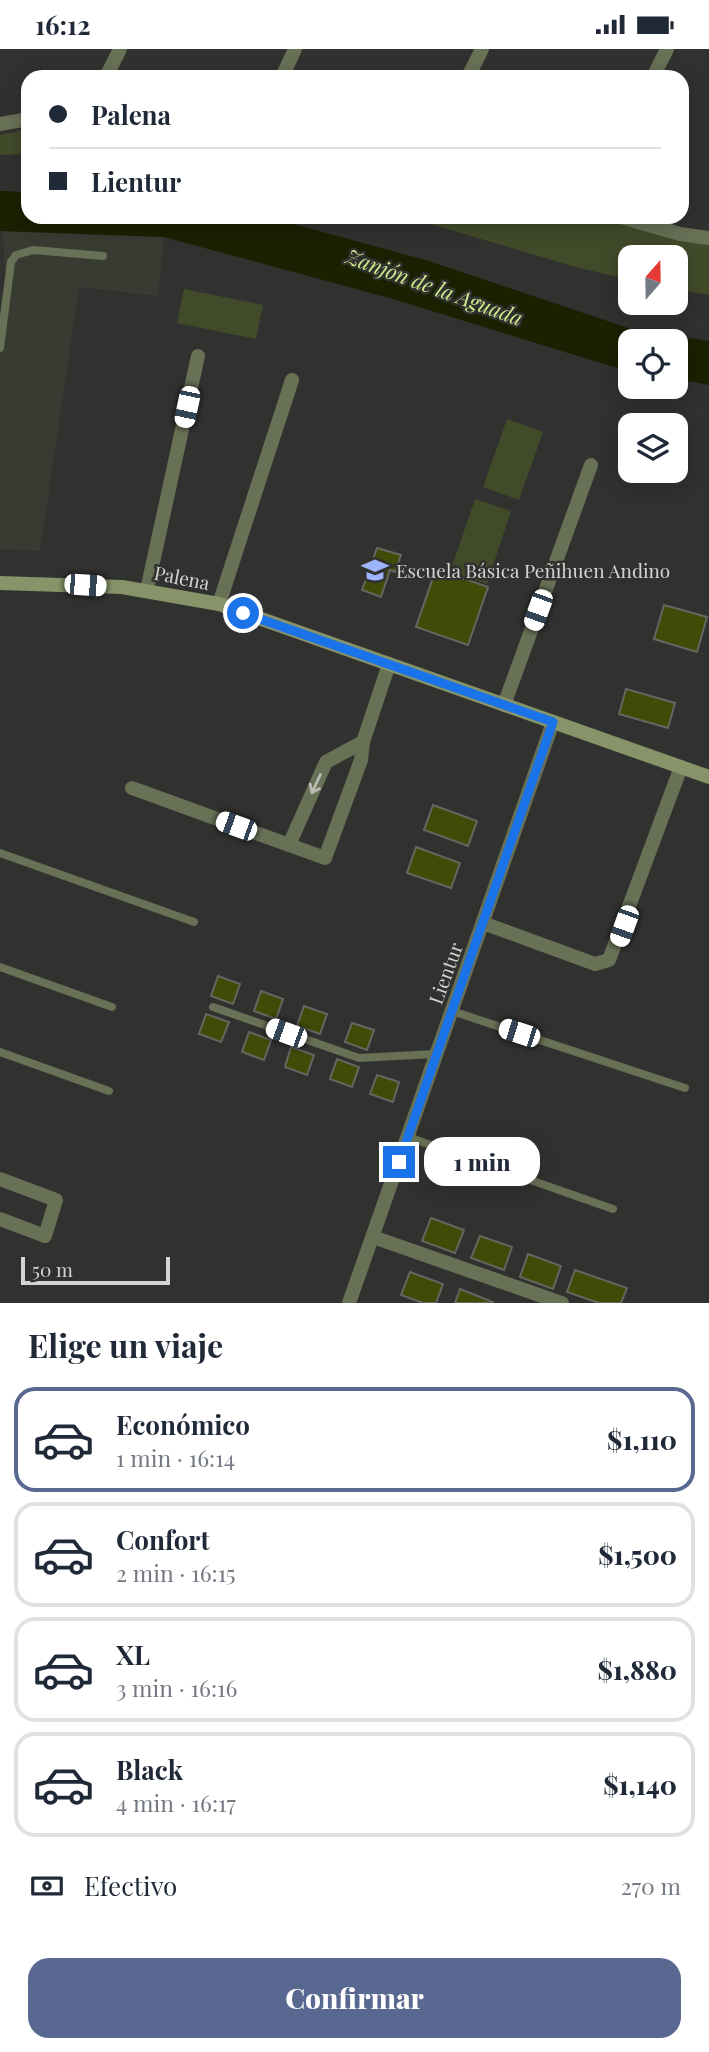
<!DOCTYPE html>
<html lang="es">
<meta charset="utf-8">
<style>
:root{--surface:#fff;--page:#f6f6f7;--text:#1f2937;--muted:#747a83;--line:#e0e1e3;--accent:#586890}
body{margin:0;font-family:"Playfair Display",serif;background:var(--page);color:var(--text);height:100vh;display:flex;flex-direction:column;font-size:26px;white-space:nowrap}
*{box-sizing:border-box;margin:0}
p{font-size:23px;color:var(--muted)}
.icon{flex:none;width:38px;height:38px;fill:none;stroke:currentColor;stroke-width:2;stroke-linecap:round;stroke-linejoin:round}
.map{position:relative;height:1254px;overflow:hidden}
.drawer{display:flex;flex-direction:column;background:var(--surface);flex:1}
.drawer>*{flex:none}
.hud{position:absolute;left:21px;top:21px;width:668px;height:154px;border-radius:21px;box-shadow:0 4px 18px #0003;display:grid;align-content:center;height:154px;padding:0 28px;background:var(--surface)}
.needle{width:46px;rotate:20deg}
.controls{position:absolute;left:618px;top:196px;display:grid;gap:14px}
.controls a{display:grid;place-items:center;width:70px;height:70px;border-radius:14px;background:var(--surface);box-shadow:0 4px 18px #0003;font-size:35px}
.scale{position:absolute;left:21px;bottom:18px;width:149px;box-sizing:border-box;padding-left:7px;border:4px solid #d4d4d2;border-top:0;font-size:19px;line-height:24px;white-space:nowrap;color:#d4d4d2;-webkit-text-stroke:5px #31322f;paint-order:stroke}
.end{position:absolute;width:32px;height:32px;margin:-16px;border:9px solid #1a73e8;background:#fff;box-shadow:0 0 0 4px #fff}
.from{border-radius:50%}
.bubble{position:absolute;height:49px;border-radius:21px;background:var(--surface);box-shadow:0 4px 18px #0003;font-size:23px;font-weight:800;line-height:49px;text-align:center}
.car{position:absolute;width:21px;height:42px;margin:-21px -10px;border-radius:9px;box-shadow:0 0 5px 2px #0007;background:linear-gradient(#fff 24%,#345 0 40%,#fff 0 76%,#345 0 86%,#fff 0)}
.hud b{display:flex;align-items:center;gap:24px;height:66px;font-size:26px}
.hud b+b{border-top:2px solid var(--line)}
.hud i{width:18px;height:18px;background:var(--text)}
ul{padding:0;list-style:none}
li{display:flex;align-items:center;gap:21px;height:105px;margin:0 14px 10px;padding:0 14px;border:4px solid var(--line);border-radius:21px}
li div{flex:1}
li b{display:block;font-size:26px}
li em{font-style:normal;font-weight:800}
li.on{border-color:var(--accent)}
li>.icon{width:63px;height:63px;stroke-width:1.5}
h2{padding:0 28px;font-size:32px;line-height:84px}
.pay{display:flex;align-items:center;gap:18px;height:77px;padding:0 28px;font-size:26px}
.pay p{margin-inline-start:auto}
.action{display:flex;gap:14px;margin-top:auto;padding:14px 28px}
.action a{flex:1;height:80px;border-radius:21px;background:var(--accent);color:#fff;font-size:28px;font-weight:800;line-height:80px;text-align:center}
.status{display:flex;justify-content:space-between;align-items:center;height:49px;padding:0 35px;background:var(--surface);direction:ltr}
.status svg{height:19px;fill:currentColor}
.map>svg:first-child{display:block}
.built{fill:#383b31}
.green{fill:#414a29}
.water{fill:#1a2101}
.building{fill:#3e4c07;stroke:#656662;stroke-width:2}
.lines{fill:none;stroke-linecap:round;stroke-linejoin:round}
.lane{stroke:#687056;stroke-width:8}
.street{stroke:#687056;stroke-width:14}
.secondary{stroke:#879369;stroke-width:14}
.oneway{stroke:#b9bbb3}
.route{stroke:#1a73e8;stroke-width:9}
.labels{text-anchor:middle;dominant-baseline:central;stroke-width:5;stroke-linejoin:round;paint-order:stroke}
.poi-label{font-size:19px;fill:#d4d4d2;stroke:#31322f;text-anchor:start}
.street-label{font-size:19px;fill:#d4d4d2;stroke:#31322f}
.water-label{font-size:21px;font-style:italic;fill:#d0e98d;stroke:#31322f}
</style>
<div class="status"><b>16:12</b><svg viewBox="0 0 49 12"><path d="M0 12V9h3v3zM5 12V6h3v6zM10 12V3h3v9zM15 12V0h3v12zM26 1h20v11H26zM47 4h2v5h-2z"/></svg></div>
<div class="map">
<svg width="709" height="1254" viewBox="0 0 709 1254">
<rect width="100%" height="100%" fill="#31322f"/>
<polygon class="built" points="3,182 164,188 158,247 79,238 40,502 0,500 0,259 5,229"/>
<g class="green">
<polygon points="28,80 28,105 0,106 0,86"/>
<polygon points="407,168 598,168 686,192 709,191 709,246 676,240 676,208 630,208 630,231 572,217"/>
<polygon points="184,240 263,256 256,290 177,274"/>
<polygon points="507,370 543,383 519,451 483,438"/>
<polygon points="475,450 511,462 487,535 450,523"/>
</g>
<polygon class="water" points="0,142 28,143 28,168 268,168 429,212 631,280 709,292 709,336 676,330 676,292 630,292 630,323 393,250 164,188 0,182"/>
<g class="building">
<polygon points="377,499 401,506 395,523 390,521 381,548 362,541"/>
<polygon points="436,520 488,538 468,596 416,578"/>
<polygon points="664,556 707,568 697,603 654,590"/>
<polygon points="626,640 675,654 668,679 619,665"/>
<polygon points="433,756 477,772 468,797 424,781"/>
<polygon points="416,798 460,814 451,839 407,824"/>
<polygon points="218,927 240,935 233,955 211,947"/>
<polygon points="261,942 283,950 276,970 254,962"/>
<polygon points="304,957 327,965 320,985 297,977"/>
<polygon points="206,965 229,973 221,993 199,985"/>
<polygon points="352,974 374,981 367,1001 345,993"/>
<polygon points="249,983 271,991 264,1011 242,1003"/>
<polygon points="291,998 314,1006 307,1026 285,1018"/>
<polygon points="337,1010 359,1018 352,1038 330,1030"/>
<polygon points="377,1026 399,1033 393,1053 370,1045"/>
<polygon points="431,1169 464,1181 455,1204 422,1192"/>
<polygon points="480,1187 512,1198 504,1221 471,1209"/>
<polygon points="528,1205 561,1217 553,1240 520,1228"/>
<polygon points="575,1221 627,1239 621,1254 599,1254 567,1243"/>
<polygon points="410,1223 443,1235 436,1254 423,1254 401,1246"/>
<polygon points="460,1240 493,1253 492,1254 455,1254"/>
</g>
<g class="lines">
<g class="lane">
<polyline points="0,299 11,213 16,206 33,201 103,207"/>
<polyline points="0,804 194,873"/>
<polyline points="0,918 112,958"/>
<polyline points="213,958 359,1009 436,1005"/>
<polyline points="452,962 685,1039"/>
<polyline points="0,1003 109,1042"/>
<polyline points="408,1088 613,1160"/>
</g>
<g class="street">
<polyline points="106,28 120,0"/>
<polyline points="282,28 295,0"/>
<polyline points="468,28 482,0"/>
<polyline points="653,28 667,0"/>
<polyline points="0,75 28,70"/>
<polyline points="621,168 680,185 709,189"/>
<polyline points="147,541 198,307"/>
<polyline points="219,555 292,331"/>
<polyline points="504,656 591,416"/>
<polyline points="132,739 325,809 361,711 363,693 389,615"/>
<polyline points="289,796 326,713 363,693"/>
<polyline points="483,874 595,915 609,911 681,718"/>
<polyline points="0,1130 56,1151 45,1187 0,1170"/>
<polyline points="373,1188 562,1254"/>
<polyline points="349,1254 553,673"/>
</g>
<polyline class="secondary" points="0,534 122,538 219,555 709,728"/>
</g>
<defs><path id="oneway-shaft" d="M-6 0H5M1.5-3L5.5 0L1.5 3" fill="none" stroke-width="1.6" stroke-linecap="round" stroke-linejoin="round" transform="scale(1.75)"/></defs>
<use class="oneway" href="#oneway-shaft" transform="translate(316 735) rotate(115)"/>
<g class="lines">
<polyline class="route" points="243,564 553,673 399,1113"/>
</g>
<defs>
<g id="school-bare" transform="scale(2.1)"><path d="M0-5L7-2L0 1L-7-2ZM-4 1L0 2.5L4 1V4Q0 6-4 4Z" fill="#9eb4fd" stroke="#31322f" stroke-width="2.5" paint-order="stroke"/></g>
</defs>
<g fill-rule="evenodd">
<use href="#school-bare" x="375" y="521"/>
</g>
<g class="labels">
<g class="poi-label">
<text x="396" y="521">Escuela Básica Peñihuen Andino</text>
</g>
<g class="street-label">
<text transform="translate(182 528) rotate(11)">Palena</text>
<text transform="translate(445 924) rotate(-70)">Lientur</text>
</g>
<g class="water-label">
<text transform="translate(435 237) rotate(20)">Zanjón de la Aguada</text>
</g>
</g>
</svg>
<div class="controls">
<a><svg class="needle" viewBox="-14 -14 28 28"><path d="M0-13l5 13h-10z" fill="#e53935"/><path d="M0 13l5-13h-10z" fill="#747a83"/></svg></a>
<a><svg class="icon" aria-label="locate" viewBox="0 0 24 24"><circle cx="12" cy="12" r="6"/><path d="M12 2v4M12 18v4M2 12h4M18 12h4"/></svg></a>
<a><svg class="icon" aria-label="layers" viewBox="0 0 24 24"><path d="M12 4l9 5-9 5-9-5zM3 14l9 5 9-5"/></svg></a>
</div>
<div class="scale">50 m</div>
<i class="end from" style="left:243px;top:564px"></i>
<i class="end" style="left:399px;top:1113px"></i>
<div class="bubble" style="left:424px;top:1088px;width:116px">1 min</div>
<i class="car" style="left:187px;top:358px;rotate:192deg"></i>
<i class="car" style="left:85px;top:536px;rotate:94deg"></i>
<i class="car" style="left:538px;top:561px;rotate:200deg"></i>
<i class="car" style="left:236px;top:777px;rotate:290deg"></i>
<i class="car" style="left:624px;top:877px;rotate:200deg"></i>
<i class="car" style="left:286px;top:984px;rotate:290deg"></i>
<i class="car" style="left:519px;top:984px;rotate:288deg"></i>
<div class="hud">
<b><i class="from"></i>Palena</b>
<b><i></i>Lientur</b>
</div>
</div>
<section class="drawer">
<h2>Elige un viaje</h2>
<ul>
<li class="on"><svg class="icon" aria-label="car" viewBox="0 0 24 24"><path d="M5 17H2v-5l4-1 3-4h7l3 4 3 1v5h-3M9 17h6M6 11h13"/><circle cx="7" cy="17" r="2"/><circle cx="17" cy="17" r="2"/></svg><div><b>Económico</b><p>1 min · 16:14</p></div><em>$1,110</em></li>
<li><svg class="icon" aria-label="car" viewBox="0 0 24 24"><path d="M5 17H2v-5l4-1 3-4h7l3 4 3 1v5h-3M9 17h6M6 11h13"/><circle cx="7" cy="17" r="2"/><circle cx="17" cy="17" r="2"/></svg><div><b>Confort</b><p>2 min · 16:15</p></div><em>$1,500</em></li>
<li><svg class="icon" aria-label="car" viewBox="0 0 24 24"><path d="M5 17H2v-5l4-1 3-4h7l3 4 3 1v5h-3M9 17h6M6 11h13"/><circle cx="7" cy="17" r="2"/><circle cx="17" cy="17" r="2"/></svg><div><b>XL</b><p>3 min · 16:16</p></div><em>$1,880</em></li>
<li><svg class="icon" aria-label="car" viewBox="0 0 24 24"><path d="M5 17H2v-5l4-1 3-4h7l3 4 3 1v5h-3M9 17h6M6 11h13"/><circle cx="7" cy="17" r="2"/><circle cx="17" cy="17" r="2"/></svg><div><b>Black</b><p>4 min · 16:17</p></div><em>$1,140</em></li>
</ul>
<div class="pay"><svg class="icon" aria-label="cash" viewBox="0 0 24 24"><path d="M3 7h18v10H3z"/><circle cx="12" cy="12" r="2"/></svg>Efectivo<p>270 m</p></div>
<div class="action"><a>Confirmar</a></div>
</section>
